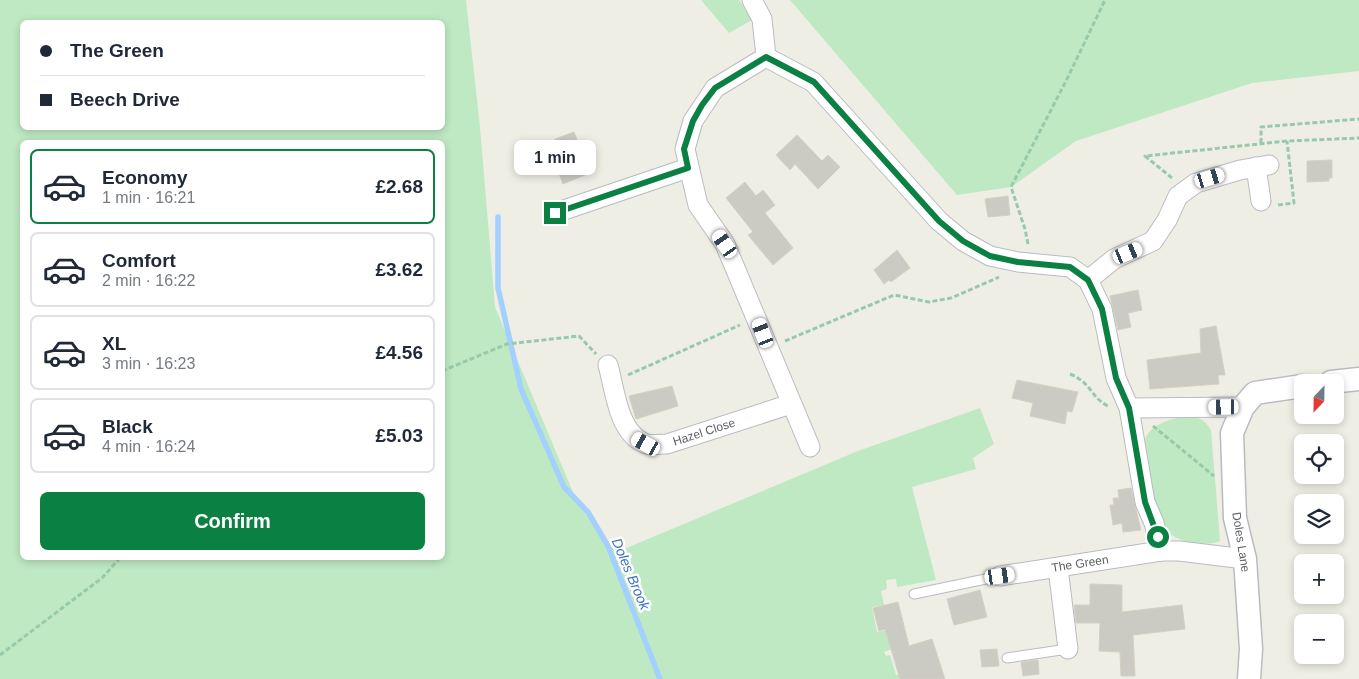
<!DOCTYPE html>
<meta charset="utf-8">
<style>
:root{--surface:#fff;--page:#f2f2f3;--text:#1f2937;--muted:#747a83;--line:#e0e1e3;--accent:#0b8043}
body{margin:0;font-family:Helvetica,sans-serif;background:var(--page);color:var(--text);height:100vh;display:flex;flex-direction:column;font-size:19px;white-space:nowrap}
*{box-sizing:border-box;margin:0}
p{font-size:16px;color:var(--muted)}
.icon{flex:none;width:28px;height:28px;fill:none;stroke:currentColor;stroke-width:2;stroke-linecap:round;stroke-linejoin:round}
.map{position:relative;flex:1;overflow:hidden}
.panel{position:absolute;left:20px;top:140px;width:425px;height:420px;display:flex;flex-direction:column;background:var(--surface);border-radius:8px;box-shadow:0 2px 8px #0003}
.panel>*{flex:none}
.guide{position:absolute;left:20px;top:20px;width:425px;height:110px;border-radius:8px;box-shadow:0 2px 8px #0003;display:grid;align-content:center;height:110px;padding:0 20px;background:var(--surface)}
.needle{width:32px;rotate:202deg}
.tools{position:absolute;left:1294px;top:374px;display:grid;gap:10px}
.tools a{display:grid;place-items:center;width:50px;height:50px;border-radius:8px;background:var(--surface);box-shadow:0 2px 8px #0003;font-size:25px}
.end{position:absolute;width:22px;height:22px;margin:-11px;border:6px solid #0b8043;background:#fff;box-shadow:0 0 0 2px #fff}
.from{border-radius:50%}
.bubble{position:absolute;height:35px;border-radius:8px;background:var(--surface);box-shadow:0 2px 8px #0003;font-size:16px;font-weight:700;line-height:35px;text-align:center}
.car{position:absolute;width:15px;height:30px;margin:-15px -8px;border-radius:6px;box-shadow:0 0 4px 1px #0007;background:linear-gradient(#fff 24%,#345 0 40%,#fff 0 76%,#345 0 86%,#fff 0)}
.guide b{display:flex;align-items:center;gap:18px;height:48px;font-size:19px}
.guide b+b{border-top:1px solid var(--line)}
.guide i{width:12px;height:12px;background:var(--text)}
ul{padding:9px 0 0;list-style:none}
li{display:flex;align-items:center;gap:15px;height:75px;margin:0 10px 8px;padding:0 10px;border:2px solid var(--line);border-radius:8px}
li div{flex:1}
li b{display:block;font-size:19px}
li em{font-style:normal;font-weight:700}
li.current{border-color:var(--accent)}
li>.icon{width:45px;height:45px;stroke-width:1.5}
.cta{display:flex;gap:10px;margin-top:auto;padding:10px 20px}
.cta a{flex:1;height:58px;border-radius:8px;background:var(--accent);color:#fff;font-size:20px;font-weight:700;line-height:58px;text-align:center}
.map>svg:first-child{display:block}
.green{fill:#bee9c2;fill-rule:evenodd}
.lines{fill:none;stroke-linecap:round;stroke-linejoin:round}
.stream{stroke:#a4d0ff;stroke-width:5.5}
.building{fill:#cccbc3;stroke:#d5d0c1}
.service-casing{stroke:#b9bbc1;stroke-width:11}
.minor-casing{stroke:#b9bbc1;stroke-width:21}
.tertiary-casing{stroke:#b9bbc1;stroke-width:25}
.path{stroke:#97caaa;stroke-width:3;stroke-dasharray:5 2.5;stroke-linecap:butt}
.service{stroke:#fff;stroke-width:9}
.minor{stroke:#fff;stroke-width:19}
.tertiary{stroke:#fff;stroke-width:22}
.route{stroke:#0b8043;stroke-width:6}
.labels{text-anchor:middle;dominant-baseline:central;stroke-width:5;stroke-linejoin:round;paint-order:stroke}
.street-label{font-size:12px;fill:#5c5f65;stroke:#fff}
.water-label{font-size:14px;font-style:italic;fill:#3c72c2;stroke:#fff}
</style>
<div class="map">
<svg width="1359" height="679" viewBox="0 0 1359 679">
<rect width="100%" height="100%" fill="#efeee4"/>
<g class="green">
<path d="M 0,0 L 466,0 L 480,127 L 495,307 L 578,504 L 617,552 L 858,451 L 980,408 L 994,444 L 973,458 L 976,469 L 912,487 L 936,580 L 897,587 L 896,579 L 886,580 L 887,589 L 881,591 L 884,605 L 872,607 L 877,632 L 890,629 L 906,644 L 884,652 L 886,656 L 890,655 L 896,675 L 908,672 L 910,679 L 0,679 ZM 22,22 L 442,22 L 442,128 L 22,128 ZM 22,142 L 442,142 L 442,558 L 22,558 Z"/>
<polygon points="701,0 739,0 752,20 729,33"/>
<polygon points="790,0 1359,0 1359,71 1252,83 1076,141 1011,187 957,195"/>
<path d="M 1195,416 L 1205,422 L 1211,430 L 1220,541 C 1201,548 1174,542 1161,525 C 1153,513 1139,446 1147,435 C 1158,420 1178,417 1195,416 Z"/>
</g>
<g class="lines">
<polyline class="stream" points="498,217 498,288 521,389 564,487 588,512 608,546 660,679"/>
</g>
<g class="building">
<polygon points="574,132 583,154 577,156 585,175 563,184 551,153 559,149 555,139"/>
<polygon points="797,135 822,161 828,155 840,167 818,189 795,164 790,170 776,155"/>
<polygon points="1332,160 1332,178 1329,178 1329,181 1307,182 1307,161"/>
<polygon points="745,182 756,196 763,190 775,205 765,213 793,248 773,265 748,235 753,232 726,198"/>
<polygon points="1008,196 1010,215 988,217 985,199"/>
<polygon points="897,250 910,268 891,282 889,280 884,284 874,270"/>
<polygon points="1138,290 1142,310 1128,313 1131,327 1118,330 1110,296"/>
<polygon points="1216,326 1225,375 1218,375 1219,384 1150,389 1147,360 1201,353 1200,329"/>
<polygon points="1017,380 1078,392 1072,412 1067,411 1065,424 1030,416 1033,403 1012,398"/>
<polygon points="672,386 678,406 636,419 629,396"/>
<polygon points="1131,488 1141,530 1123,532 1122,523 1113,525 1110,505 1114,505 1113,498 1119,498 1118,490"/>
<polygon points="1090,584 1122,585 1122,612 1182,605 1185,629 1133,635 1135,676 1121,676 1120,652 1099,651 1100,623 1076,623 1074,605 1090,605"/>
<polygon points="980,590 987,617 954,625 947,599"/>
<polygon points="898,602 909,646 932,639 945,679 900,679 885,629 879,631 873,608"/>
<polygon points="997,649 999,666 982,667 980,650"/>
<polygon points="1038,660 1039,674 1023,676 1021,662"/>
</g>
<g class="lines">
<g class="service-casing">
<g id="service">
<polyline points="914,594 1000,576"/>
<polyline points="1007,658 1068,649"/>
</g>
</g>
<g class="minor-casing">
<g id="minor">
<polyline points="752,0 762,19 766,57 813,82 939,221 963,241 990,256 1018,262 1070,267 1088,280 1102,309 1116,378 1129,408 1145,502 1154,523 1161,551"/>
<polyline points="766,57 715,88 693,121 685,149 698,205 725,244 810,447"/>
<polyline points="1256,167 1261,201"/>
<polyline points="555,213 688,168"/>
<polyline points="1088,280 1114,259 1153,241 1167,220 1178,196 1196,183 1240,170 1269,165"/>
<path id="s1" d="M 608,365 C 615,390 618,432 644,443 C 650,446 660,444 667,444 L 791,404"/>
<polyline points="1129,408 1243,407"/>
<polyline points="1058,568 1068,649"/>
<path id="s2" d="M 1000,576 L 1161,551 L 1179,551 L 1245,559"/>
</g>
</g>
<g class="tertiary-casing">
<g id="tertiary">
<polyline points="1331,382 1359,379"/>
<polyline points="1249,679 1251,649 1245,559 1235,518 1232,433 1243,407 1255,393 1302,386"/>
</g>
</g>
<g class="path">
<polyline points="1261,143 1261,127 1359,119"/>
<polyline points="1172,178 1145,156 1287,141 1359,138"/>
<polyline points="1278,205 1294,203 1287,141"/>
<polyline points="1028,244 1025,229 1011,187 1065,83 1105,0"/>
<polyline points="785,341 894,295 929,302 951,298 999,277"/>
<polyline points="442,371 507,344 579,336 596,354"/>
<path d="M 1070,374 C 1092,383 1091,398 1108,406"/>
<polyline points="628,375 740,325"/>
<polyline points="1153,426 1214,476"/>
<polyline points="0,655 102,578 120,558"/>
</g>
<use href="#service" class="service"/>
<use href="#minor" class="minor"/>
<use href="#tertiary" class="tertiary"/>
</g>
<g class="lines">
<polyline class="route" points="555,213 688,168 684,149 693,121 702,105 715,88 766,57 814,82 939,221 963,241 990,256 1018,262 1070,267 1088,280 1102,309 1116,378 1129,408 1145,502 1158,537"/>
</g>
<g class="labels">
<g class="street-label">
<text stroke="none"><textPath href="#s1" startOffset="151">Hazel Close</textPath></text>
<text transform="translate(1241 542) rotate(81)">Doles Lane</text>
<text stroke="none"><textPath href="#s2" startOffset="81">The Green</textPath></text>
</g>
<g class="water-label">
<text transform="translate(631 574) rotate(67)">Doles Brook</text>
</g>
</g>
</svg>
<div class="tools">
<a><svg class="needle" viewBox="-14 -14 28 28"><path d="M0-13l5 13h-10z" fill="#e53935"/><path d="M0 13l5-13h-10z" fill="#747a83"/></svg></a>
<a><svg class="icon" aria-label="locate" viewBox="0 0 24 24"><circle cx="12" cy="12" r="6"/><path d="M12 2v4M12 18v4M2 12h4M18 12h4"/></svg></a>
<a><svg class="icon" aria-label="layers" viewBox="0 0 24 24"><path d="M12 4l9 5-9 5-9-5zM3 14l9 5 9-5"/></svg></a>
<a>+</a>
<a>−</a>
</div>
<i class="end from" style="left:1158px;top:537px"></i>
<i class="end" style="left:555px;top:213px"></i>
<div class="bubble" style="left:514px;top:140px;width:82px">1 min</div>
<i class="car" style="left:1210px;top:178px;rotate:73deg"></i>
<i class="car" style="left:725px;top:244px;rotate:325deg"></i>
<i class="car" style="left:1128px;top:253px;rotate:68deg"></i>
<i class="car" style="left:763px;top:333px;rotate:339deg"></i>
<i class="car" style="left:1224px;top:407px;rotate:269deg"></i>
<i class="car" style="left:646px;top:444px;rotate:299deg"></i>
<i class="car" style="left:1000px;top:576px;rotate:82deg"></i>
<div class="guide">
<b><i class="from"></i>The Green</b>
<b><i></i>Beech Drive</b>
</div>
<section class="panel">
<ul>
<li class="current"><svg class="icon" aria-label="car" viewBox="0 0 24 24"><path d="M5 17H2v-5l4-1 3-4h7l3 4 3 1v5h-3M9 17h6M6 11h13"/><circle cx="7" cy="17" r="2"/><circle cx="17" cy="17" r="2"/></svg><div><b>Economy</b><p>1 min · 16:21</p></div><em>£2.68</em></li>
<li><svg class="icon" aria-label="car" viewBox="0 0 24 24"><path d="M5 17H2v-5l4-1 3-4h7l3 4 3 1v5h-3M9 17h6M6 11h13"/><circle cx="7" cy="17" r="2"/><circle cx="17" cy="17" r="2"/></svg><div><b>Comfort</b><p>2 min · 16:22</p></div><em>£3.62</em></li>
<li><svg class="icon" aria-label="car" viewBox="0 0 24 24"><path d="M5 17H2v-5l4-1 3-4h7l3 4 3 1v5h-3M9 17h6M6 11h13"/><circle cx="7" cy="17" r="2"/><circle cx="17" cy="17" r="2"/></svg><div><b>XL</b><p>3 min · 16:23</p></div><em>£4.56</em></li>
<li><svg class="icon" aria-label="car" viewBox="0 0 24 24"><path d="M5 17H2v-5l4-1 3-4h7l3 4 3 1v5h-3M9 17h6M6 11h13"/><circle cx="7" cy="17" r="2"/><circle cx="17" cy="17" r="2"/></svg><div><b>Black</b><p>4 min · 16:24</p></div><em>£5.03</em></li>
</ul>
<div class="cta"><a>Confirm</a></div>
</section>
</div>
